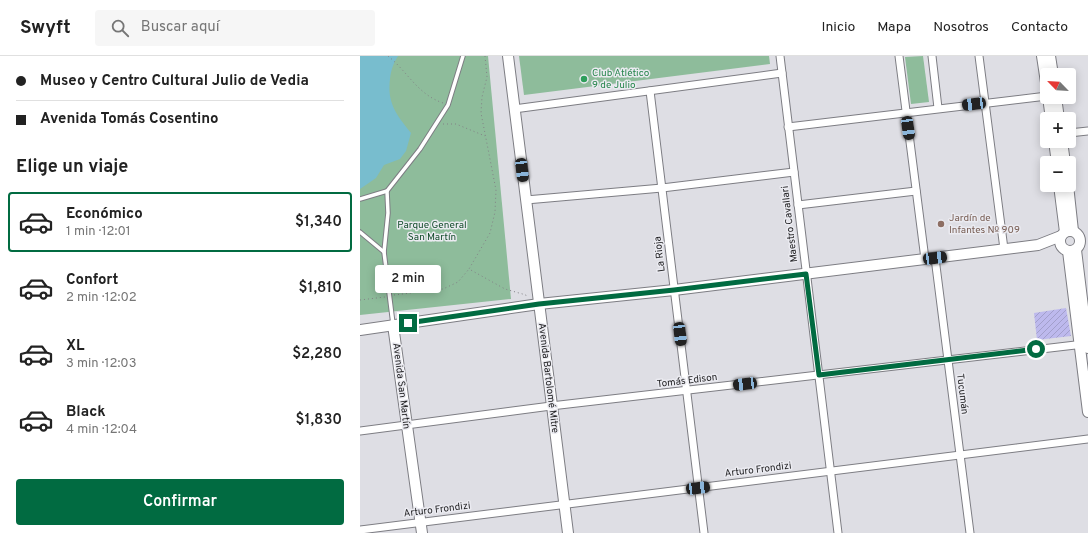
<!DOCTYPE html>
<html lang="es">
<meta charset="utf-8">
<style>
:root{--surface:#fff;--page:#f6f6f6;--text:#222;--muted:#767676;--line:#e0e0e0;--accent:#016b41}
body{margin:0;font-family:Overpass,sans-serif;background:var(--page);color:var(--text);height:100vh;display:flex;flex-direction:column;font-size:15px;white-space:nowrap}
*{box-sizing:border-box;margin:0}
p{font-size:13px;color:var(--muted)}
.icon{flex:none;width:22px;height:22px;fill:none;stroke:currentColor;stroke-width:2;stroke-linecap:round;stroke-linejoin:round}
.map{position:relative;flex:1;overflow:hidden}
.side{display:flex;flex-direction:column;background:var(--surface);width:360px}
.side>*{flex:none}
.hud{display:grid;align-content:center;height:88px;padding:0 16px;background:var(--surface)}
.needle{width:26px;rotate:295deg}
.tools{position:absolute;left:680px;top:12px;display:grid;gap:8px}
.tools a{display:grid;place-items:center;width:36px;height:36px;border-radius:4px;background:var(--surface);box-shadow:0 2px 10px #0003;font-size:20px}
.end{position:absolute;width:18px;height:18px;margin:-9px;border:5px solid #016b41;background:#fff;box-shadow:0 0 0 2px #fff}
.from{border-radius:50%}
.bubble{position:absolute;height:28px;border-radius:4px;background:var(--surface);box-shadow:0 2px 10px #0003;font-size:13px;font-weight:600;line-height:28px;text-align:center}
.car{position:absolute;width:12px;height:24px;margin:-12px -6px;border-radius:5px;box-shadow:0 0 3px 1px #0007;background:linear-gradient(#222 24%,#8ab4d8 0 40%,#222 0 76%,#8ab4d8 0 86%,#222 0)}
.hud b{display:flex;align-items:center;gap:14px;height:38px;font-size:15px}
.hud b+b{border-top:1px solid var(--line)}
.hud i{width:10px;height:10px;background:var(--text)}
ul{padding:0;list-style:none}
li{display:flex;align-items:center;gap:12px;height:60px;margin:0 8px 6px;padding:0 8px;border:2px solid transparent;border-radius:4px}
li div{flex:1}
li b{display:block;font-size:15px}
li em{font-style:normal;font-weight:600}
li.on{border-color:var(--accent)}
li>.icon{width:36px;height:36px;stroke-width:1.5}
h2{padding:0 16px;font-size:18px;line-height:48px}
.button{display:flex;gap:8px;margin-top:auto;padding:8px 16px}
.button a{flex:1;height:46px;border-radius:4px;background:var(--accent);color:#fff;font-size:16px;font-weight:600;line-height:46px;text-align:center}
header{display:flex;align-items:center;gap:24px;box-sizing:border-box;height:56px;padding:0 20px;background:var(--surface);border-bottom:1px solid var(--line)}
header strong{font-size:19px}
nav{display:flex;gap:22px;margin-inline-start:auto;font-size:14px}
.search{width:280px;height:36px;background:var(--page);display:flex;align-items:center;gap:10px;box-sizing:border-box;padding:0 14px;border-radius:4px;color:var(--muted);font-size:15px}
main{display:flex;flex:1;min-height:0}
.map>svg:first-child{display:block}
.green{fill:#8ebc9b}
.water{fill:#78bdce}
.building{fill:url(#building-hatch)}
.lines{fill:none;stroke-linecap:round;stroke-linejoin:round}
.lane-casing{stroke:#7d7d83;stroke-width:5.5}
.street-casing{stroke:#7d7d83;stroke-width:9}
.secondary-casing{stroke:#7d7d83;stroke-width:12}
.path{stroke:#828286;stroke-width:1;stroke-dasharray:1 3;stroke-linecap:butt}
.lane{stroke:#fff;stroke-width:3.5}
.street{stroke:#fff;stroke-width:7}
.secondary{stroke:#fff;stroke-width:10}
.route{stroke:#016b41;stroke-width:5}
.leisure-dot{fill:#2e9e5b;stroke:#ebebf1;stroke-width:1.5}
.education-dot{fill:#8d6e63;stroke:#ebebf1;stroke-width:1.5}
.labels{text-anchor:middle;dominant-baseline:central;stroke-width:3;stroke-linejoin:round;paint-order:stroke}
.leisure-label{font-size:10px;fill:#27864d;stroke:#ebebf1;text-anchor:start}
.education-label{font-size:10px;fill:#785e54;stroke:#ebebf1;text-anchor:start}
.street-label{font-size:10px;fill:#1e1e20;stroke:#ebebf1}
.park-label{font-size:10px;fill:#124c2a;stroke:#ebebf1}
</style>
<header>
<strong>Swyft</strong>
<div class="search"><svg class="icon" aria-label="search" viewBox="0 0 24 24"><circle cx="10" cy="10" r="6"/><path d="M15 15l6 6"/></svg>Buscar aquí</div>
<nav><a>Inicio</a><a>Mapa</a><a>Nosotros</a><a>Contacto</a></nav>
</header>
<main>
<section class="side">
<div class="hud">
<b><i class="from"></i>Museo y Centro Cultural Julio de Vedia</b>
<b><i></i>Avenida Tomás Cosentino</b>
</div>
<h2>Elige un viaje</h2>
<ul>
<li class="on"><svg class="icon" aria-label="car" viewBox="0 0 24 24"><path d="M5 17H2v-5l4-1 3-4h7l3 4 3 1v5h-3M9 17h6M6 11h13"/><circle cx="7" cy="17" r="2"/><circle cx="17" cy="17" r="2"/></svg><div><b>Económico</b><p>1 min · 12:01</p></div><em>$1,340</em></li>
<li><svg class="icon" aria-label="car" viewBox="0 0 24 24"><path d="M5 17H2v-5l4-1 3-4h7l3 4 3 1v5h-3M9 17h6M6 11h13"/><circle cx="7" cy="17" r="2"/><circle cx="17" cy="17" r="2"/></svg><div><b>Confort</b><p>2 min · 12:02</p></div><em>$1,810</em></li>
<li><svg class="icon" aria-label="car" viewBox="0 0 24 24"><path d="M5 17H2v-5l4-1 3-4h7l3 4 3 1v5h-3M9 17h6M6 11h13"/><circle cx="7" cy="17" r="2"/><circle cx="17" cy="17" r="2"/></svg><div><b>XL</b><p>3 min · 12:03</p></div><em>$2,280</em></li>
<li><svg class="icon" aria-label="car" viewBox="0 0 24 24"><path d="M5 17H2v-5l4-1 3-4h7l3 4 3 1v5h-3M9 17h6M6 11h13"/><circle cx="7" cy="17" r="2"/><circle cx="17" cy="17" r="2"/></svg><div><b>Black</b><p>4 min · 12:04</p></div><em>$1,830</em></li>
</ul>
<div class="button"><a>Confirmar</a></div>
</section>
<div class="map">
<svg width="728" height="477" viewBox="0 0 728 477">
<defs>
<pattern id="building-hatch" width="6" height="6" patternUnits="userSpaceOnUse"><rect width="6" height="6" fill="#bdb9ed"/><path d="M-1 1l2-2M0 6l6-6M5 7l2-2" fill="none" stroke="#a29fcb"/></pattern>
</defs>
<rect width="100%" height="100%" fill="#dedee4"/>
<g class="green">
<polygon points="0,0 128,0 151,243 0,259"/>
<polygon points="159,0 409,0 410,8 164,39"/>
<polygon points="563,0 569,46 551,48 545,1"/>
</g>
<path class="water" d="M 0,0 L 38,0 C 33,8 31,14 30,23 C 27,47 36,58 51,77 L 46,95 L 40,103 L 24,109 L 16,122 L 0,133 Z"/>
<polygon class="building" points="706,252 711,280 677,284 674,257"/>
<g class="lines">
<g class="lane-casing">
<g id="lane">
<polyline points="27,135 28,157 24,196 33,268"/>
<polyline points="0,143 27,135 60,93 88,49 103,0"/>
<polyline points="0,176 24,196"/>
</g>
</g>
<g class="street-casing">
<g id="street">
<polyline points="420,0 478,477"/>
<polyline points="539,0 565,203"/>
<polyline points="572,0 578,52"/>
<polyline points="619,0 644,193"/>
<polyline points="290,35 344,477"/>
<polyline points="154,53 422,17"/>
<polyline points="428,71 687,40"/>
<polyline points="709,77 728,75"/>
<polyline points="166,144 302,132 434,116"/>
<polyline points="438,149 556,135"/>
<polyline points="575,202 610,477"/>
<polyline points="0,375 191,350 724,288"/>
<polyline points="0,474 728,383"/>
</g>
</g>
<g class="secondary-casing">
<g id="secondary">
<polyline points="148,0 208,477"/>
<polyline points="682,0 687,33"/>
<polyline points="690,0 693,19"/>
<polyline points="688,41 691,63"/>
<polyline points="696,41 699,63"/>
<polyline points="694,85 697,107"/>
<polyline points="702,85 705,107"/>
<polyline points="699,129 705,176"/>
<polyline points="708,129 713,175"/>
<circle cx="710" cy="185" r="10"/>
<polyline points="716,194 728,292"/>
<polyline points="708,195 728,356"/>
<polyline points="33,269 62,477"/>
<polyline points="0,274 179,248 314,234 678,189 701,180"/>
</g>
</g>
<g class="path">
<path d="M 28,0 C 48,16 57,38 83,47"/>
<polyline points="125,0 127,21 122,41 121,57 136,134 135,156 130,177 109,213 145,233 166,239 166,241"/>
<polyline points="83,68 96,68 125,80"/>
<polyline points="34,239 83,233 98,226 109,213"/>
<polyline points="0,244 25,241"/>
</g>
<use href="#lane" class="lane"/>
<use href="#street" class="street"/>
<use href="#secondary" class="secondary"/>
</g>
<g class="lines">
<polyline class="route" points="48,267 179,248 314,234 446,218 459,319 676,293"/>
</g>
<circle class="leisure-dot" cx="224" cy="23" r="4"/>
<circle class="education-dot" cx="581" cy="168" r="4"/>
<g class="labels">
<g class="leisure-label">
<text x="232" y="17">Club Atlético<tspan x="232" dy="12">9 de Julio</tspan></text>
</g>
<g class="education-label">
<text x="589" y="162">Jardín de<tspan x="589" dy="12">Infantes № 909</tspan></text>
</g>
<g class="street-label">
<text transform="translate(430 168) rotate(-97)">Maestro Cavallari</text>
<text transform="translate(300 198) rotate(-97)">La Rioja</text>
<text transform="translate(188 322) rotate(83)">Avenida Bartolomé Mitre</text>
<text transform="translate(327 325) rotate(-7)">Tomás Edison</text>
<text transform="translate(41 330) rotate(83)">Avenida San Martín</text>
<text transform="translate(602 338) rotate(83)">Tucumán</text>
<text transform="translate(398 414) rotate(-7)">Arturo Frondizi</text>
<text transform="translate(77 454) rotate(-7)">Arturo Frondizi</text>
</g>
<g class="park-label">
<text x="72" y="169">Parque General<tspan x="72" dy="12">San Martín</tspan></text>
</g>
</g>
</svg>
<div class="tools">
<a><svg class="needle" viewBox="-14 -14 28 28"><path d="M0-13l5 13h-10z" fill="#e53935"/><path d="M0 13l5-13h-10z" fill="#767676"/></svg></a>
<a>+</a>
<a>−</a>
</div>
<i class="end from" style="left:676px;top:293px"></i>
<i class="end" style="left:48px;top:267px"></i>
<div class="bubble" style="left:15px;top:209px;width:66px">2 min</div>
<i class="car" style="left:614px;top:48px;rotate:263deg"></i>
<i class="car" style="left:548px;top:72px;rotate:172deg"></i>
<i class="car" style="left:162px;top:114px;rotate:173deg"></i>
<i class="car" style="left:575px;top:202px;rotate:83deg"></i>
<i class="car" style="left:320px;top:278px;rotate:173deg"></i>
<i class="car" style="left:385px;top:328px;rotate:263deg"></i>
<i class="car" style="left:338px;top:432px;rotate:83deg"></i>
</div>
</main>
